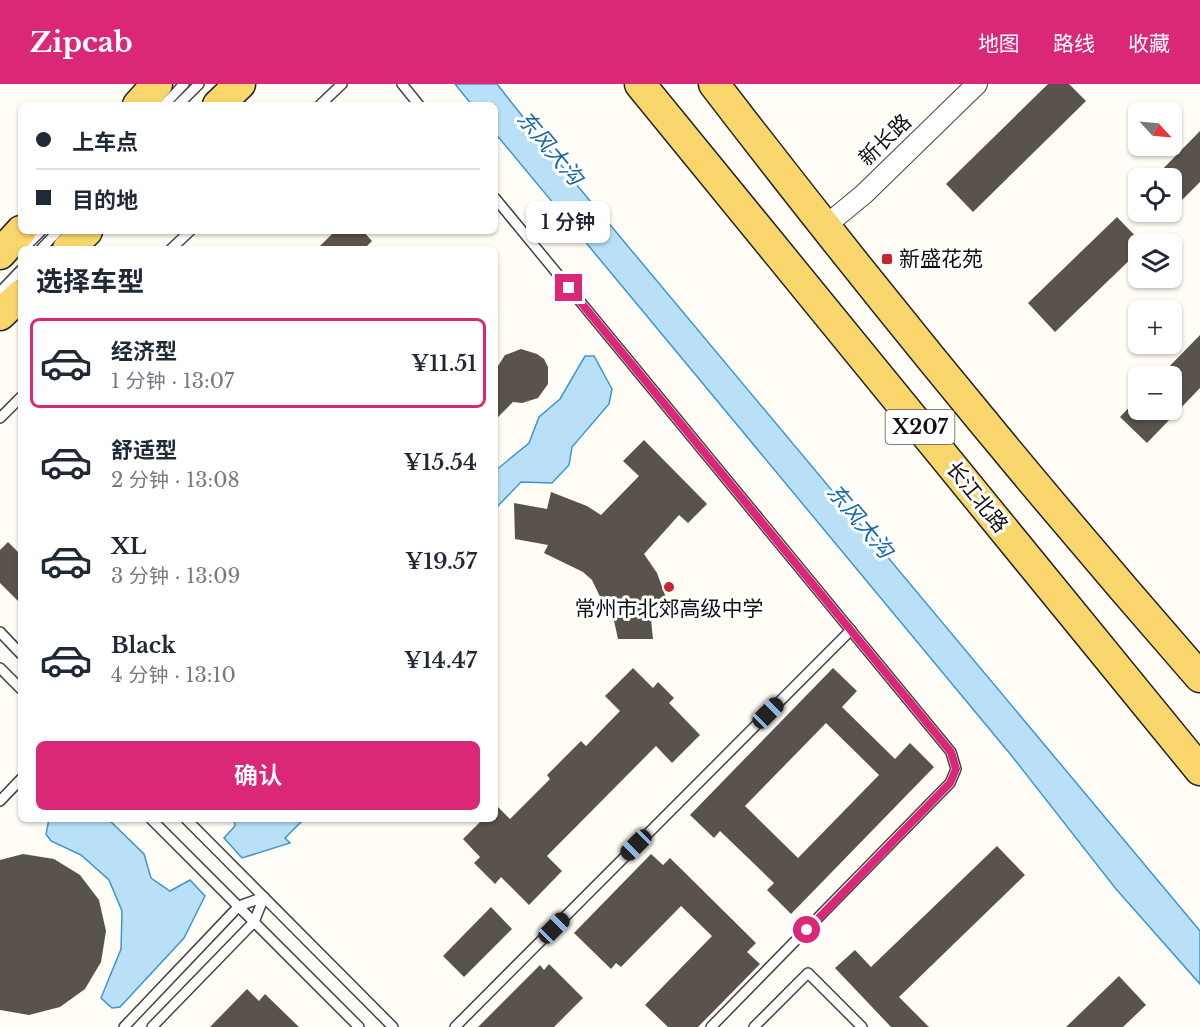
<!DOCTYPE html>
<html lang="zh">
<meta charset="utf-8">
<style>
:root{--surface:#fff;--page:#f6f6f7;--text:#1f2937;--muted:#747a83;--line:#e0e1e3;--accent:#db2777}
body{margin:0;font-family:"Libre Baskerville","Noto Sans SC",serif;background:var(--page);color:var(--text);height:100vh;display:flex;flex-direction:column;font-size:22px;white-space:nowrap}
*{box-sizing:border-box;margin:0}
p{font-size:20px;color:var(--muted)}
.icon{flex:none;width:33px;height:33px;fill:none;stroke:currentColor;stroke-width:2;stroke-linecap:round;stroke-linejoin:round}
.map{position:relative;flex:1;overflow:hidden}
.sheet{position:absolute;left:18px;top:162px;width:480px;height:576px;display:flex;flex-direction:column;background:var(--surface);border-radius:9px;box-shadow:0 2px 4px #0004}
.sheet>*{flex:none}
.guide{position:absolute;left:18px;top:18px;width:480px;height:132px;border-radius:9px;box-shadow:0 2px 4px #0004;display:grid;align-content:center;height:132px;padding:0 18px;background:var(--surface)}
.needle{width:39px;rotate:116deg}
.buttons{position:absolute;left:1128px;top:18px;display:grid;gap:12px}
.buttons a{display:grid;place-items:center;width:54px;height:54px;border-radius:9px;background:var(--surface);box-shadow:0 2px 4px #0004;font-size:30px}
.end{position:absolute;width:27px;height:27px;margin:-14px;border:8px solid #db2777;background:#fff;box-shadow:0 0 0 3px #fff}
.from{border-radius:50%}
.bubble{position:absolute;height:42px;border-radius:9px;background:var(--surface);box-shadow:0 2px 4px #0004;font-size:20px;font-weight:600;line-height:42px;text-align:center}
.car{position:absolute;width:18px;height:36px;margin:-18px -9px;border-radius:8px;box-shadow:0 0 4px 2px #0007;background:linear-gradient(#222 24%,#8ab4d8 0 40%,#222 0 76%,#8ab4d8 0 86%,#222 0)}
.guide b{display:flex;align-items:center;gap:21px;height:57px;font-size:22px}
.guide b+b{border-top:2px solid var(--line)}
.guide i{width:15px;height:15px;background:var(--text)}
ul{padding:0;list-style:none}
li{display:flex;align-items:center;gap:18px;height:90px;margin:0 12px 9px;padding:0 6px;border:3px solid transparent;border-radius:9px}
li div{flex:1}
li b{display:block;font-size:22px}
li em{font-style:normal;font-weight:600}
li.current{border-color:var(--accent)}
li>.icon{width:54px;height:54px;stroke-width:1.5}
h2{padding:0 18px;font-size:27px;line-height:72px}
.action{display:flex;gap:12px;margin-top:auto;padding:12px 18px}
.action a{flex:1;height:69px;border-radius:9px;background:var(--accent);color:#fff;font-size:24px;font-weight:600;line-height:69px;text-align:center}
header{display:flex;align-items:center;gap:36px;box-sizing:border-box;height:84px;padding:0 30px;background:var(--accent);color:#fff}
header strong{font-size:28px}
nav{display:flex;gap:33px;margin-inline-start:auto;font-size:21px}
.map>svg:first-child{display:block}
.water{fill:#b9e0f7;stroke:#3f96cf;stroke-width:1.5}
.building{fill:#5a524d;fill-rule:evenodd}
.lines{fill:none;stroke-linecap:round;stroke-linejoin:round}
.service-casing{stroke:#444;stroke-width:12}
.minor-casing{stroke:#444;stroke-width:22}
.primary-casing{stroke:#222;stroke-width:33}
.service{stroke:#fff;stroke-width:9}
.minor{stroke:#fff;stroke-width:20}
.primary{stroke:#f9d66b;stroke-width:30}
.route{stroke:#db2777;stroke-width:8}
.poi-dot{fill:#c4262e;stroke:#fff;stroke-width:2}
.labels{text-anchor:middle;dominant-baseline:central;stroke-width:6;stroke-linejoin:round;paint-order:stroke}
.shield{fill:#fff;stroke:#585858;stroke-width:1.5}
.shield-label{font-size:20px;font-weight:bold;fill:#111}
.street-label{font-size:21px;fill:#111;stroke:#fff}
.poi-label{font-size:21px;fill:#111;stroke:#fff;text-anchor:start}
.water-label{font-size:22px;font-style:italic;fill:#1768a6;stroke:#fff}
</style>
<header>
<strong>Zipcab</strong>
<nav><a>地图</a><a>路线</a><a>收藏</a></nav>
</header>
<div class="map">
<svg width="1200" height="943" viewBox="0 0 1200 943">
<rect width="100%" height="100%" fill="#fffdf5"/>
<g class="water">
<polygon points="455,0 497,0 576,100 1200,847 1200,900 1116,805 1011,671 495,49 495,21 472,21"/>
<polygon points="585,272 594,272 612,305 609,320 572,363 569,381 552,399 521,398 495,425 495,387 529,359 539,333 560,315"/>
<polygon points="49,735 108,735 144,770 151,794 170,807 190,796 205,812 184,854 120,923 112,924 101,914 121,865 122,827 109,796 81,771 51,757 46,750"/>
<polygon points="234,735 304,735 285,754 290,759 242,774 224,754 235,742"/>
</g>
<g class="building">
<polygon points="1048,0 1069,0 1086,17 973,128 946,100"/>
<polygon points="1200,47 1200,98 1180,118 1172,110 1172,94 1154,94"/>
<polygon points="1117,133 1143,160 1138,160 1138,168 1055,248 1028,219"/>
<polygon points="335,147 363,147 372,157 364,165 317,165"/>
<polygon points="1200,251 1200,304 1147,359 1120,333 1138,314 1138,326 1172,326 1172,292 1160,292"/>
<polygon points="521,265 537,270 544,275 548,283 548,300 538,314 522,319 513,318 495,336 496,285 505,271"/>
<polygon points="644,356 707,420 688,439 679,431 644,470 657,489 669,522 650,526 653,555 618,555 611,523 606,525 592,496 583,488 544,469 548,461 515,455 514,419 547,425 551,408 587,422 601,431 639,392 623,377"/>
<polygon points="8,458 21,471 21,520 0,499 0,466"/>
<polygon points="633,584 653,604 658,598 674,614 669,619 700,651 672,679 656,662 547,772 562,787 529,821 501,793 495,800 474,779 480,773 463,755 483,735 495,735 495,720 510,735 550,695 547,691 581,657 586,662 620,627 605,612"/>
<path d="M 833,584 L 857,607 L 842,623 L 895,675 L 910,659 L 934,683 L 791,830 L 767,806 L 774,799 L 720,747 L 714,754 L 690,731 ZM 826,639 L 879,691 L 798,774 L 745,722 Z"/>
<polygon points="997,762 1025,791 899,913 929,943 891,943 835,884 855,866 871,883"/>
<polygon points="23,770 54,775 80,791 99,816 106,847 101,878 85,905 60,923 29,931 0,926 0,776"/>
<polygon points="651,770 663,781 670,774 756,859 747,868 760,880 698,943 668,943 645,921 712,852 681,822 621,883 616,879 611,885 574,849"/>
<polygon points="491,823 512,845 464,893 443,872"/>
<polygon points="549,880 583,914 554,943 478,943 540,881 544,886"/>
<polygon points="1119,892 1146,921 1123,943 1066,943"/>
<polygon points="247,905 259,917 265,910 299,943 210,943"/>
</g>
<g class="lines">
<g class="service-casing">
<g id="service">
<polyline points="402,0 419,21"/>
<polyline points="164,21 184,0"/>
<polyline points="178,21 199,0"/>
<polyline points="320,21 342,0"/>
<polyline points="495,114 951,668 956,685 950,699 711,943"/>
<polyline points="26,162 41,147"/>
<polyline points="41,165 58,147"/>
<polyline points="171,165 190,147"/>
<polyline points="0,208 21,186"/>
<polyline points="0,334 21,313"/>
<polyline points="0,548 21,570"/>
<polyline points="0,584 21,605"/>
<polyline points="0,717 21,695"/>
<polyline points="151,735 359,943"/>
<polyline points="186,735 393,943"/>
<polyline points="124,943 239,822 264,813 254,838 152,943"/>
<polyline points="455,943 851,546"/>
<polyline points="754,943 808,889 862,943"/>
</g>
</g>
<g class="minor-casing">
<polyline id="minor" points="824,143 864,110 977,0"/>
</g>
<g class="primary-casing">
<g id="primary">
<polyline points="640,0 1200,686"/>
<path d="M 714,0 C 870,203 1032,401 1200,593"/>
<polyline points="138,21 157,0"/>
<polyline points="218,21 240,0"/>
<polyline points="68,165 87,147"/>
<polyline points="0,170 21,147"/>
<polyline points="0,231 21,211"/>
</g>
</g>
<use href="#service" class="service"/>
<use href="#minor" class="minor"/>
<use href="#primary" class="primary"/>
</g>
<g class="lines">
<polyline class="route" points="569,204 951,668 956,685 950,699 807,846"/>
</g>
<g class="poi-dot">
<rect x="881" y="169" width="12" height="12" rx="3"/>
<circle cx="669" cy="503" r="6"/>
</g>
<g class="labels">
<rect class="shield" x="885.5" y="326" width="69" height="34" rx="4.5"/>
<g class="shield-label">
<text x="920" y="343">X207</text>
</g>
<g class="street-label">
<text transform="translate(885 56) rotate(-44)">新长路</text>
<text transform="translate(977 413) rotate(51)">长江北路</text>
</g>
<g class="poi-label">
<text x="899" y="175">新盛花苑</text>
<text x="669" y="525" text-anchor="middle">常州市北郊高级中学</text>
</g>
<g class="water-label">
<text transform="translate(550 64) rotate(50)">东风大沟</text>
<text transform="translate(860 437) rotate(50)">东风大沟</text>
</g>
</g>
</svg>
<div class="buttons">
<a><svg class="needle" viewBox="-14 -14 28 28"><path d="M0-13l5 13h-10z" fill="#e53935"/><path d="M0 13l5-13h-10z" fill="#747a83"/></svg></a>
<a><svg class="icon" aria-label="locate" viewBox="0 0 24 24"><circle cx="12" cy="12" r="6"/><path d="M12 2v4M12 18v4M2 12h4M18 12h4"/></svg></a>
<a><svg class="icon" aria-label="layers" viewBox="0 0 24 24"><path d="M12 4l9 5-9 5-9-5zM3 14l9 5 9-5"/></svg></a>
<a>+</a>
<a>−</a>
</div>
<i class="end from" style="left:807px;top:846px"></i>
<i class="end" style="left:569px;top:204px"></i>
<div class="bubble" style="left:526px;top:117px;width:84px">1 分钟</div>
<i class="car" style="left:768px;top:629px;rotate:45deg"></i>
<i class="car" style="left:636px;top:761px;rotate:225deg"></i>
<i class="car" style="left:554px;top:844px;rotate:45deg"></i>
<div class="guide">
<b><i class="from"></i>上车点</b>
<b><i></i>目的地</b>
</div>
<section class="sheet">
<h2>选择车型</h2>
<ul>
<li class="current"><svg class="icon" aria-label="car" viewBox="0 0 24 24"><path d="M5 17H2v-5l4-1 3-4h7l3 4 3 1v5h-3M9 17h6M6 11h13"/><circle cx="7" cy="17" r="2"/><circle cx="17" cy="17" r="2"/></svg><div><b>经济型</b><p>1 分钟 · 13:07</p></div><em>¥11.51</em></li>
<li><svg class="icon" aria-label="car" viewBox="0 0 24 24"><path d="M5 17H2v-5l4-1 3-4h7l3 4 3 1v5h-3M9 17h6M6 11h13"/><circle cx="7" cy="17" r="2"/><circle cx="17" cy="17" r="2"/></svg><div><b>舒适型</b><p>2 分钟 · 13:08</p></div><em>¥15.54</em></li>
<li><svg class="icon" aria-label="car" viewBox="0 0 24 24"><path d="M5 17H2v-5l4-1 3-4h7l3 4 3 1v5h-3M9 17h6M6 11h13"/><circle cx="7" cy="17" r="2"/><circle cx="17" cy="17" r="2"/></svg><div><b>XL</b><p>3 分钟 · 13:09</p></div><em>¥19.57</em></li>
<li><svg class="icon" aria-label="car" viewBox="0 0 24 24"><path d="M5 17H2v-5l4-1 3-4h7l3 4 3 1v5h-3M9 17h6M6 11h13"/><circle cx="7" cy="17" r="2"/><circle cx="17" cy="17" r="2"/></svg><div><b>Black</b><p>4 分钟 · 13:10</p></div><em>¥14.47</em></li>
</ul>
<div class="action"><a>确认</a></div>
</section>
</div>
